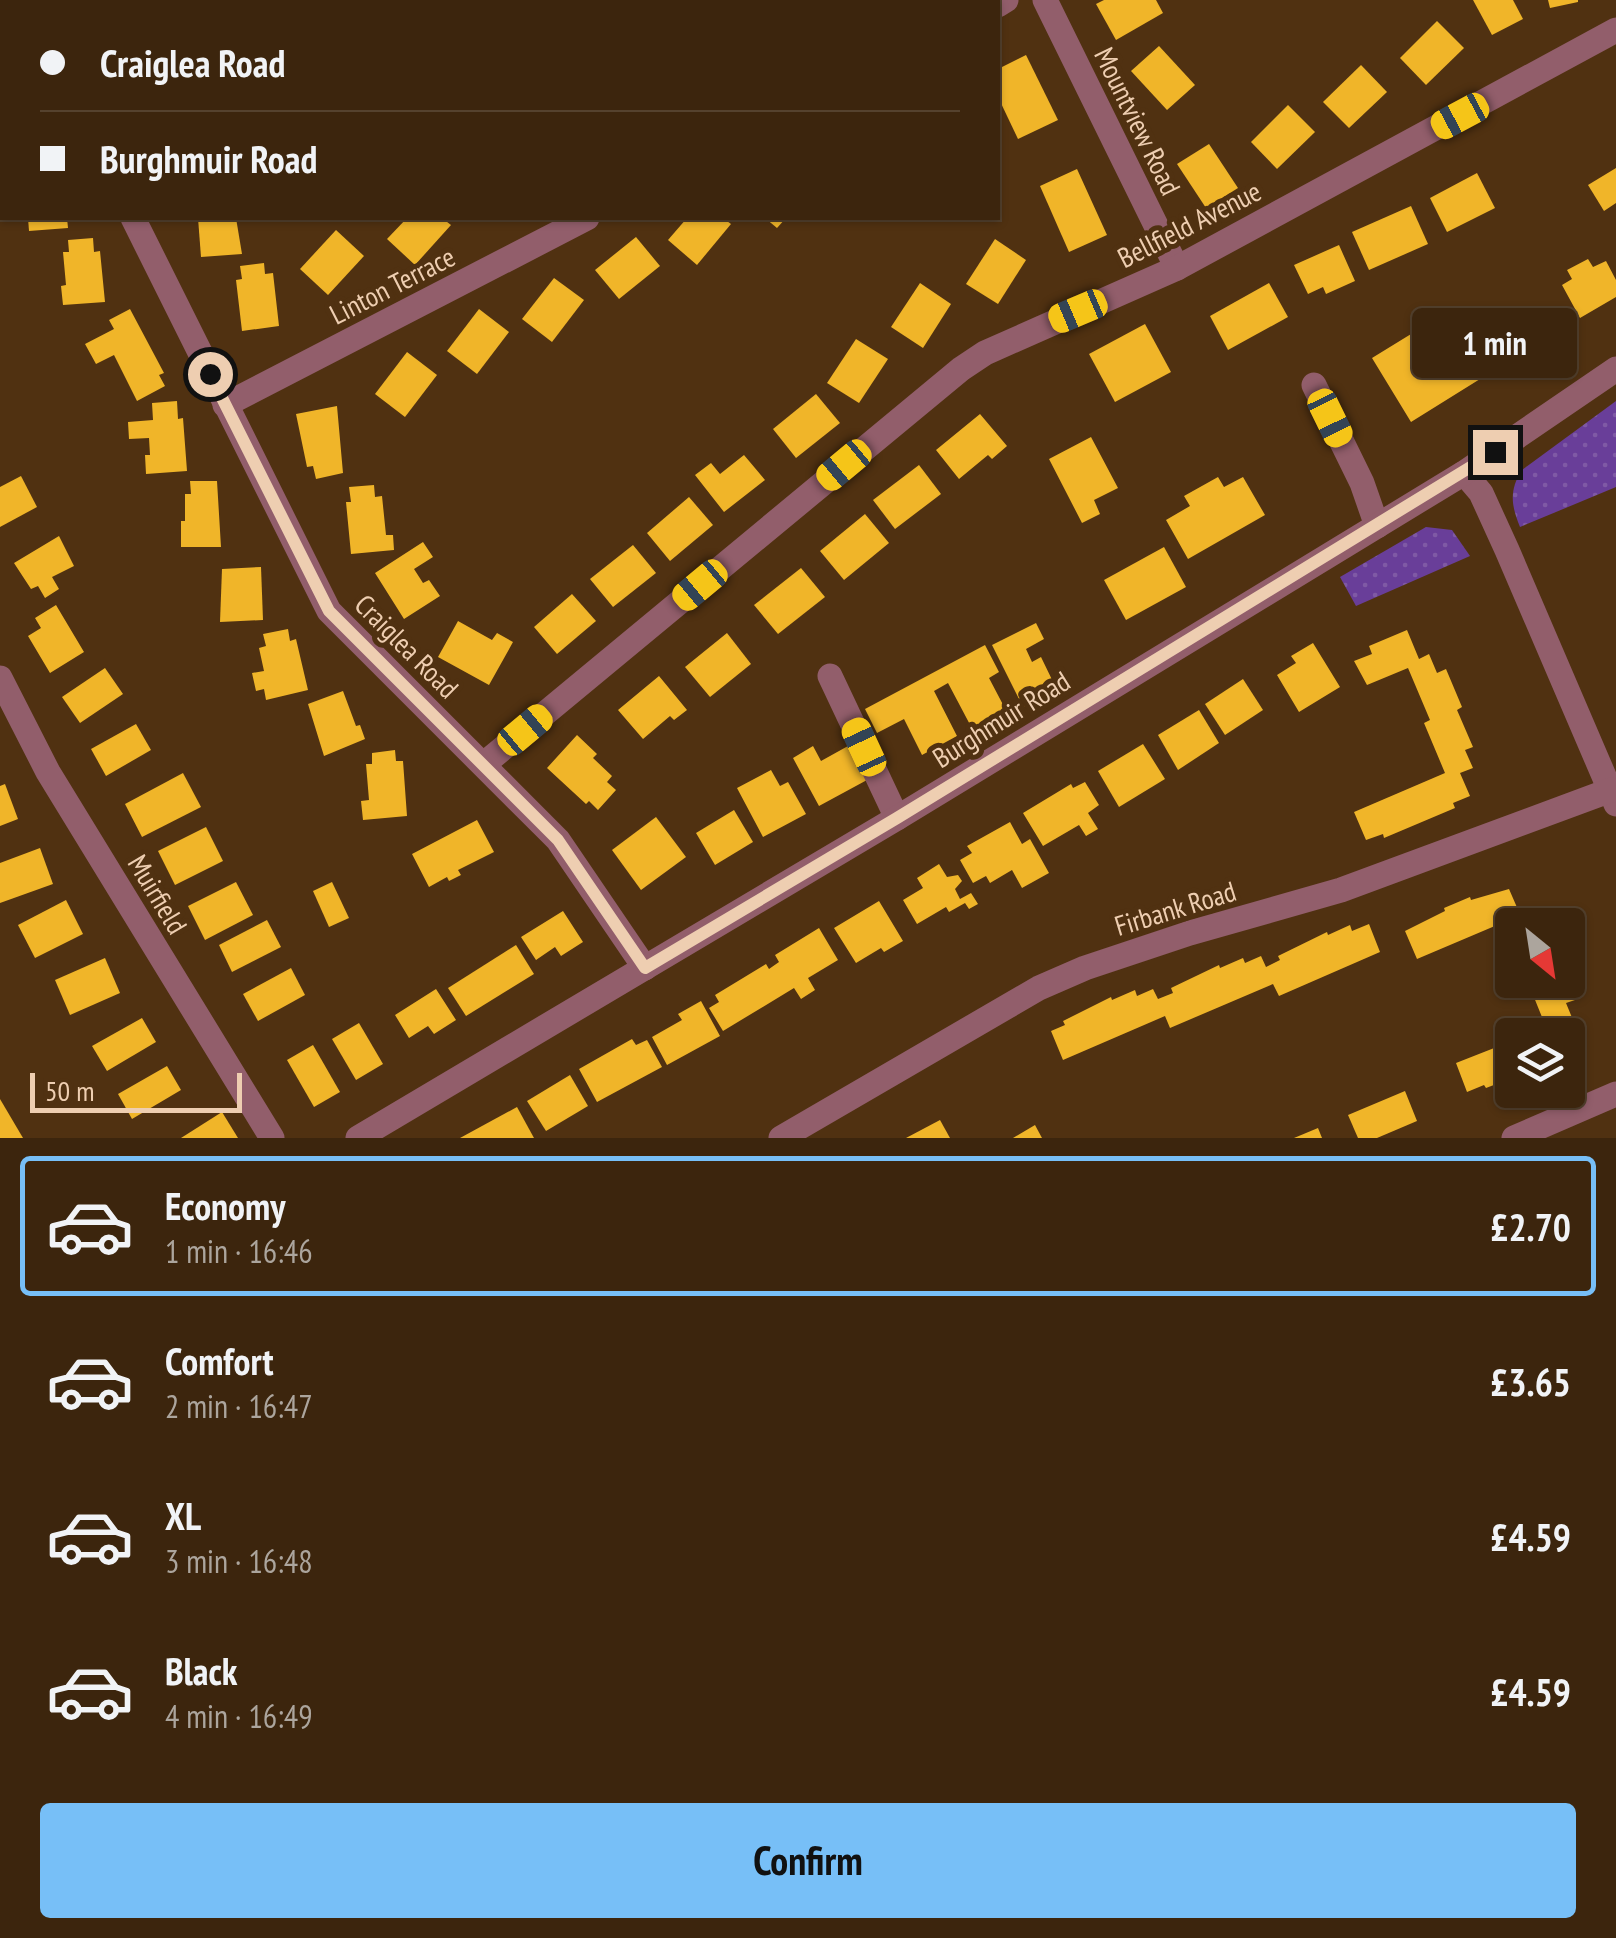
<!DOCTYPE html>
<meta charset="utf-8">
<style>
:root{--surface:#3c250d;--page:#47311b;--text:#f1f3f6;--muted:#aca59d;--line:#55422e;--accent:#77bff7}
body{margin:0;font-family:"PT Sans Narrow",sans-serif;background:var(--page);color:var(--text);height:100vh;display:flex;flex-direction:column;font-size:38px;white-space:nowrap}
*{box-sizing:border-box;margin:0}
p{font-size:32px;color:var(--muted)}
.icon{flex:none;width:55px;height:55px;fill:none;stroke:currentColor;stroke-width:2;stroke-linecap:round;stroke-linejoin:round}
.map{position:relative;height:1138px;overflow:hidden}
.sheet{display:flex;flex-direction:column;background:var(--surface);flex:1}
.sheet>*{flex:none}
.hud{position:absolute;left:0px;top:0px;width:1000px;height:220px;box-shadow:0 2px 8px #0004,0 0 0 2px var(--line);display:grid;align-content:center;height:220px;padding:0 40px;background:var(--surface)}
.needle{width:65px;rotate:150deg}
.fabs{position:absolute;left:1495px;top:908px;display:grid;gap:20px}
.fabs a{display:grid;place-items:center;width:90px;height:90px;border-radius:10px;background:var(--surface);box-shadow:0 2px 8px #0004,0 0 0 2px var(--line);font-size:50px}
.scale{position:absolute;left:30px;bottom:25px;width:212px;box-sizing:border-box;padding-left:10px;border:5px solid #eeceb1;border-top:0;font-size:28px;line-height:35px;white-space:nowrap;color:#eeceb1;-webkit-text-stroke:8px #503111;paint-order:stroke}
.end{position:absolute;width:45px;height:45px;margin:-22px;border:12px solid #eeceb1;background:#111;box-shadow:0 0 0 5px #111}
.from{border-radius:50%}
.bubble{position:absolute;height:70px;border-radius:10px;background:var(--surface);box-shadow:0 2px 8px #0004,0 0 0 2px var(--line);font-size:32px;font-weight:800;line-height:70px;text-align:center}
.car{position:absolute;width:30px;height:60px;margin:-30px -15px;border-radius:12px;box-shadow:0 0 8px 2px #0007;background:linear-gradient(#f5c518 24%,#345 0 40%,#f5c518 0 76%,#345 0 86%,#f5c518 0)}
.hud b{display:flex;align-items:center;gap:35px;height:95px;font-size:38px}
.hud b+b{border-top:2px solid var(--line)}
.hud i{width:25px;height:25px;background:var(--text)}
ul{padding:18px 0 0;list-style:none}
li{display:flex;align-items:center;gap:30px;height:140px;margin:0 20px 15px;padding:0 20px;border:5px solid transparent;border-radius:10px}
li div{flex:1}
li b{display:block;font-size:38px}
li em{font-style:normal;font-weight:800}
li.current{border-color:var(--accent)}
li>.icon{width:90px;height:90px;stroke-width:1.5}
.cta{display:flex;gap:20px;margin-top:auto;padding:20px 40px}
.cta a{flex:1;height:115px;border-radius:10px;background:var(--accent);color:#111;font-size:40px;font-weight:800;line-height:115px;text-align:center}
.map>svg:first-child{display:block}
.grass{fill:url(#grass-dots)}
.building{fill:#f0b529}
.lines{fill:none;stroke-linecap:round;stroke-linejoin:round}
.minor{stroke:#925e6b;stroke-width:25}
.route{stroke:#eeceb1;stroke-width:12}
.labels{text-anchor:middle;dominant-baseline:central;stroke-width:10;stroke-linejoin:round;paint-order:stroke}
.street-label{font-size:28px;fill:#eeceb1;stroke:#503111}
</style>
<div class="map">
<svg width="1616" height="1138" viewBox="0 0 1616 1138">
<defs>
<pattern id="grass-dots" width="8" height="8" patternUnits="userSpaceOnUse" patternTransform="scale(2.5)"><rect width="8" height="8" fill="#693e99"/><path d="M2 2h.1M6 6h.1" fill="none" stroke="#7f59a5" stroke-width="1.8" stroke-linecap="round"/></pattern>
</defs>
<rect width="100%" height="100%" fill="#503111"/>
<g class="grass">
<path d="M 1616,401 L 1616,487 L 1520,527 C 1511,505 1509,490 1522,470 Z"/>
<polygon points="1426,527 1452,530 1470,556 1356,606 1340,577"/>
</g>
<g class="building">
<polygon points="1104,0 1156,0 1163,13 1116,40 1096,4"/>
<polygon points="1473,0 1513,0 1523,19 1492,35"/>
<polygon points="1548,0 1578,0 1578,2 1550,8"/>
<polygon points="1437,21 1464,48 1426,85 1400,58"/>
<polygon points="1159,46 1195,85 1167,110 1131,71"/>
<polygon points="1026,55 1058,120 1018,139 998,97 998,69"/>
<polygon points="1361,65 1387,92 1349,128 1323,102"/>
<polygon points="1288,105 1315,132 1277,169 1251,142"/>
<polygon points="1209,144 1238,188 1206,208 1177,164"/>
<polygon points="1616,168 1616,203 1604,211 1588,185"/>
<polygon points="1077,169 1107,235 1069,252 1040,186"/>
<polygon points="1477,173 1495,208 1447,232 1430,198"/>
<polygon points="1411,206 1428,244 1369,270 1352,232"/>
<polygon points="28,218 67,218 68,228 29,231"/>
<polygon points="198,218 236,218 242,254 201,257"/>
<polygon points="407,218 442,218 451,225 415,265 387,239"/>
<polygon points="687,218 723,218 731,224 697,265 668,240"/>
<polygon points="765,218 786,218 777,228"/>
<polygon points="336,230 364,256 328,295 300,269"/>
<polygon points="636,237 660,266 619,299 595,270"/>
<polygon points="93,238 94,252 100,251 105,302 63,305 61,286 66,285 63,252 69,252 68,240"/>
<polygon points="995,239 1026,260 998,304 966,284"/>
<polygon points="1339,245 1355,281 1326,294 1323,287 1308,294 1294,265"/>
<polygon points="1588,259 1593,267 1606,261 1616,280 1616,297 1580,318 1562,285 1572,279 1567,270"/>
<polygon points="264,263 265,274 273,273 279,326 242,331 236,280 242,279 240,266"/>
<polygon points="554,278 584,300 552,342 522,319"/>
<polygon points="920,283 951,304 923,348 891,327"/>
<polygon points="1269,283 1288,317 1228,350 1210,316"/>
<polygon points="130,309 164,373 159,375 165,386 137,401 114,355 96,364 85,344 114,329 109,320"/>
<polygon points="479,309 509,332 477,374 447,351"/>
<polygon points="1500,310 1525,351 1411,422 1372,358 1442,315 1456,337"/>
<polygon points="1145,324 1171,372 1115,402 1089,354"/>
<polygon points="856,339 888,359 859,403 827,383"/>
<polygon points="407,352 437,375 405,417 375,394"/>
<polygon points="816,394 840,423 796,458 773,429"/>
<polygon points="177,401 178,419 183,418 187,471 146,474 145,455 150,455 149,438 129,439 128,422 153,420 152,403"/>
<polygon points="337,406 343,473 316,479 313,466 307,467 296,414"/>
<polygon points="980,414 1007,446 992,459 988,455 959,479 936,450"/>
<polygon points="1091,437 1118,488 1094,500 1100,514 1082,523 1049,459"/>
<polygon points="744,455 765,480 724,512 695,475 711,463 720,474"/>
<polygon points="919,465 941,494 895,529 873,500"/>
<polygon points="21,476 37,507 0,527 0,487"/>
<polygon points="1218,477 1224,487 1243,477 1265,515 1188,559 1166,520 1190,506 1184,496"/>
<polygon points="190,481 217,481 221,547 181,547 181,521 185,521 185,494 191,494"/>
<polygon points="374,485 375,497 382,496 386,535 393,535 394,550 351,554 346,502 351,502 349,487"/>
<polygon points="689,497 713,525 670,561 647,533"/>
<polygon points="865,514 889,543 844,580 820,551"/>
<polygon points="59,536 74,566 52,577 59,589 45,598 38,586 31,589 14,563"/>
<polygon points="423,542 433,557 414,569 423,583 429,580 440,596 404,619 375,573"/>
<polygon points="633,545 656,573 613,607 590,579"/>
<polygon points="1164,547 1186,587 1126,620 1104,580"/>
<polygon points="261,567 263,620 220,622 222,569"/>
<polygon points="801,568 825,597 778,634 754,605"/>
<polygon points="572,594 596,621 557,654 534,627"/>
<polygon points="56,605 84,652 50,673 28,636 41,628 35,618"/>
<polygon points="458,621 492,640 497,633 513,642 489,685 438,657"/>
<polygon points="1036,623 1044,639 1026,649 1032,662 1041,657 1057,690 1023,707 992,645"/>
<polygon points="288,629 290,641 296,639 308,690 266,700 264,689 256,691 252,673 264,671 259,648 266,646 263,634"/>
<polygon points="1407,630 1419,659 1429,654 1437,673 1446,669 1462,707 1457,710 1473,747 1465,750 1473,768 1460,773 1470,796 1453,803 1455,808 1384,838 1383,834 1366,840 1354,812 1445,773 1424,723 1430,720 1408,668 1367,685 1354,661 1372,654 1369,646"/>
<polygon points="727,633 751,664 710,697 685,667"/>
<polygon points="1313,643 1340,687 1299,712 1277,675 1296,663 1291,656"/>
<polygon points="985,645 999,672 989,678 1010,718 976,736 948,683 934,691 957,736 922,755 904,719 877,733 865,709"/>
<polygon points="105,668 123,694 80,723 62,697"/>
<polygon points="659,676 687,710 674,720 670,716 643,739 618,710"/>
<polygon points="1243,679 1263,710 1225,735 1205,704"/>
<polygon points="343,691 356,726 360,725 365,739 324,756 308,704"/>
<polygon points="1199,710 1219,743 1178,770 1158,735"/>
<polygon points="136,724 151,750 106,776 91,749"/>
<polygon points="577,735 597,754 593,758 612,776 607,782 616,790 598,810 589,801 586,804 547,768"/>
<polygon points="1143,744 1165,779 1119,807 1098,771"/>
<polygon points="813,746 821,761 848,746 867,780 819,806 793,758"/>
<polygon points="395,750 396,761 403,761 407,816 363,820 361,801 369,800 366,764 372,764 372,753"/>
<polygon points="771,770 780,786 788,782 806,814 763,837 737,788"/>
<polygon points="183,773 201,807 142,837 125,804"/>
<polygon points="1085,782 1099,805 1088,813 1098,829 1086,836 1079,825 1043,846 1023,813 1071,784 1073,788"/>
<polygon points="5,784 18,819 0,826 0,786"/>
<polygon points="734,810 753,842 715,865 696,833"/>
<polygon points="656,817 686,857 641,890 612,850"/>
<polygon points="477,820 494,852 458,870 461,875 449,881 447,877 429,887 412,854"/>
<polygon points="1010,822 1022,844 1030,839 1049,873 1022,888 1012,870 990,883 986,876 973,883 960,860 972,853 967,846"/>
<polygon points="206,827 223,861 175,885 158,851"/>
<polygon points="40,848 53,884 0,903 0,863"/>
<polygon points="939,864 947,877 958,875 962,881 955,889 960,899 971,893 978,904 969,909 965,903 949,912 946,907 917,924 903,900 923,888 917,878"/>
<polygon points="236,882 253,915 205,940 188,906"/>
<polygon points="332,882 349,918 329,927 313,891"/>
<polygon points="1509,889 1519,912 1532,906 1540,925 1511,925 1509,920 1417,959 1405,931 1445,911 1444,908 1470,897 1471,900"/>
<polygon points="66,900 83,934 35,958 18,925"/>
<polygon points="879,901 903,941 884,952 881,948 856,963 834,928"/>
<polygon points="563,911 583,942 561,956 555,947 536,960 521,937"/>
<polygon points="267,920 281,947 232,972 219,945"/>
<polygon points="1369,924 1380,952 1279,996 1273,984 1170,1028 1165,1016 1063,1060 1051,1031 1065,1025 1063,1021 1111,997 1112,1000 1135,990 1137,996 1153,989 1158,999 1173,993 1171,988 1219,965 1220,968 1243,958 1245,963 1261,956 1266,967 1280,960 1278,956 1327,932 1328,935 1350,925 1352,931"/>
<polygon points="819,928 838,960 808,978 815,990 801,999 794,988 723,1031 709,1008 719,1002 715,995 766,964 769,969 779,962 775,955"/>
<polygon points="516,945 534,974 466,1016 448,988"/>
<polygon points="105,958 120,993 70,1015 55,980"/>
<polygon points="291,968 305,995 258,1021 243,994"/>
<polygon points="1527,980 1567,980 1575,1000 1566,1003 1573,1020 1562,1025 1566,1035 1527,1035 1546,1027"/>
<polygon points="436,989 456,1020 434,1034 428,1026 409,1038 395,1015"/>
<polygon points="701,1001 720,1036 667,1065 652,1037 682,1020 678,1014"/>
<polygon points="142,1018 156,1042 107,1071 92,1046"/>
<polygon points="359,1023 383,1064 356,1080 332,1039"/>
<polygon points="632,1039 636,1045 647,1040 662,1067 597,1102 579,1069"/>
<polygon points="1512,1041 1512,1081 1508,1083 1507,1080 1486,1088 1484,1085 1467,1092 1456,1063"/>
<polygon points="313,1045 340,1092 314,1107 287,1060"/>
<polygon points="167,1066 181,1090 132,1119 118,1094"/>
<polygon points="570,1075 588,1106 546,1131 527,1101"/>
<polygon points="1405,1091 1417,1121 1377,1138 1358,1138 1348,1115"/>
<polygon points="0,1099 23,1138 0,1138"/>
<polygon points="517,1107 534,1138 460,1138"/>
<polygon points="222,1112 238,1138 181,1138"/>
<polygon points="940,1120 950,1138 906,1138"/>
<polygon points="1035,1125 1042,1138 1013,1138"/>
<polygon points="1318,1128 1322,1138 1294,1138"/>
</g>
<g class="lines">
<g class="minor">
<polyline points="25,0 27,2"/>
<polyline points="1045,0 1177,268"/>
<polyline points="323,2 327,0"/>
<polyline points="998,5 1006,0"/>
<polyline points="133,218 329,611 558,840 645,968"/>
<polyline points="1314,385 1362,483 1377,526"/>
<polyline points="225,405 587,218"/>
<polyline points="1464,473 1481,493 1507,550 1616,804"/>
<polyline points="830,676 897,818"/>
<polyline points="0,678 48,772 272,1138"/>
<polyline points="484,764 961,369 985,353 1177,268 1616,30"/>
<polyline points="358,1138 897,818 1464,473 1616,369"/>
<polyline points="781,1138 1039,988 1085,968 1190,933 1341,890 1611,790"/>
<polyline points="1514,1138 1616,1094"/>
</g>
</g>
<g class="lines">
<polyline class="route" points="210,374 329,611 558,840 645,968 897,818 1495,452"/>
</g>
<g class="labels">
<g class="street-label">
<text transform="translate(1138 121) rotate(64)">Mountview Road</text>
<text transform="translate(1189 224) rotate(-27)">Bellfield Avenue</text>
<text transform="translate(392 285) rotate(-27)">Linton Terrace</text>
<text transform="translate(407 646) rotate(45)">Craiglea Road</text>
<text transform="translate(1001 719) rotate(-32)">Burghmuir Road</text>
<text transform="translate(158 894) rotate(59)">Muirfield</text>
<text transform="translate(1175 908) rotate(-17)">Firbank Road</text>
</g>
</g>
</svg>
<div class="fabs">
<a><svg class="needle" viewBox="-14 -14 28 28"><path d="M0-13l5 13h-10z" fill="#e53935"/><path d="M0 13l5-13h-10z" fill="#aca59d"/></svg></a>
<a><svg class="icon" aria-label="layers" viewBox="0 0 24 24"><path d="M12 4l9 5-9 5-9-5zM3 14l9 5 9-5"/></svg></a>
</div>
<div class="scale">50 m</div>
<i class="end from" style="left:210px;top:374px"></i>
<i class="end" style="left:1495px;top:452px"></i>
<div class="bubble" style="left:1412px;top:308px;width:165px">1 min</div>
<i class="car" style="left:1460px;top:116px;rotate:242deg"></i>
<i class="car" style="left:1078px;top:311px;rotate:247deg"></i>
<i class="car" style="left:1330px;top:418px;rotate:154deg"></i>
<i class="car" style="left:844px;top:465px;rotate:230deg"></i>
<i class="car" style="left:700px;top:585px;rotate:230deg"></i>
<i class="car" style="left:525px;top:730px;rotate:50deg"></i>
<i class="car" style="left:864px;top:747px;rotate:335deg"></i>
<div class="hud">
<b><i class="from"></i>Craiglea Road</b>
<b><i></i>Burghmuir Road</b>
</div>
</div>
<section class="sheet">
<ul>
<li class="current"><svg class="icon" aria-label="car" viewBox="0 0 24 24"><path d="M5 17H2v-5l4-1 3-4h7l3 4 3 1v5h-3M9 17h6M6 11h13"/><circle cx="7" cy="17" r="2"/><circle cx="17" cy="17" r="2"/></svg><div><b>Economy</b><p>1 min · 16:46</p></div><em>£2.70</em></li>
<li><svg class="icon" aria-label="car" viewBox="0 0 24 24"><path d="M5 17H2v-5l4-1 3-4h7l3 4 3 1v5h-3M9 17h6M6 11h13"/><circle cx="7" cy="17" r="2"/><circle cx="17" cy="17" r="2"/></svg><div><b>Comfort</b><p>2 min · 16:47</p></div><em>£3.65</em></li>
<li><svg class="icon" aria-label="car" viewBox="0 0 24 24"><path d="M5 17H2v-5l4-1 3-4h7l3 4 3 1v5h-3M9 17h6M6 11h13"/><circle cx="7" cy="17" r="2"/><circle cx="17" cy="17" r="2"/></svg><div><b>XL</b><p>3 min · 16:48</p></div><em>£4.59</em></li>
<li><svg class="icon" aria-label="car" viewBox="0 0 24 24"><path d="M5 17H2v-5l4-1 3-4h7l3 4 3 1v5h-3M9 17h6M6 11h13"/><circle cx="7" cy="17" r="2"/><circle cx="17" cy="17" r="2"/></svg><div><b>Black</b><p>4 min · 16:49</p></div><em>£4.59</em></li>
</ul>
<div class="cta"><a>Confirm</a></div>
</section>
